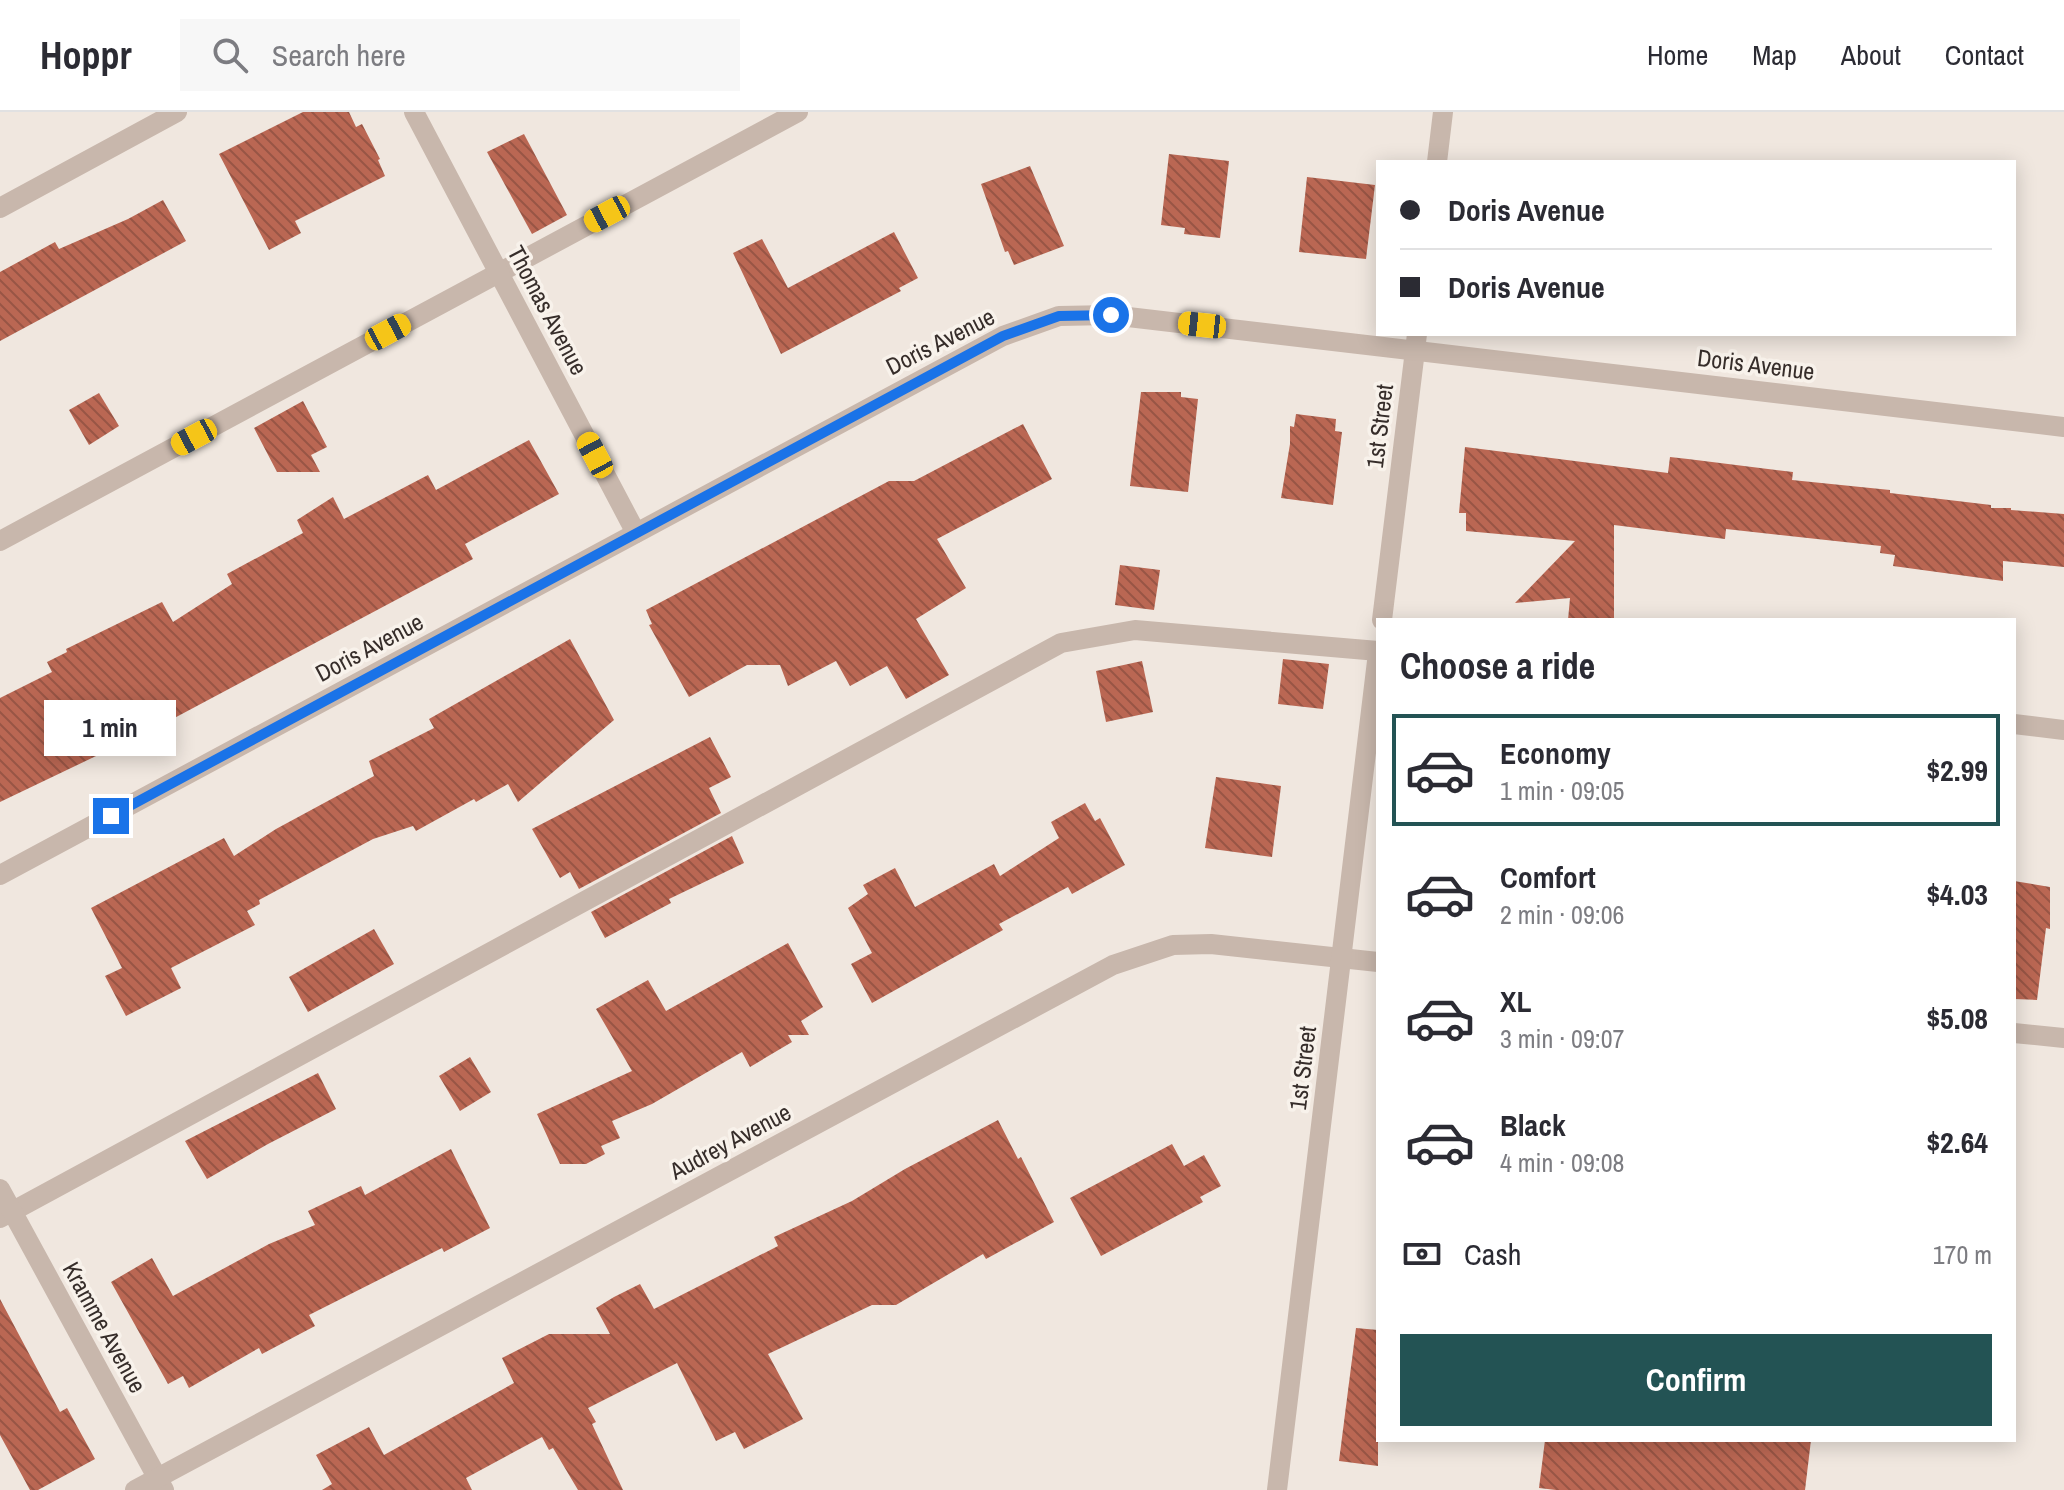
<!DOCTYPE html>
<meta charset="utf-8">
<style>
:root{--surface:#fff;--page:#f7f7f7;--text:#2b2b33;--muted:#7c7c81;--line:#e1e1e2;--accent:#235354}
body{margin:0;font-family:"Archivo Narrow",sans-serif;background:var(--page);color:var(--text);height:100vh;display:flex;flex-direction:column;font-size:30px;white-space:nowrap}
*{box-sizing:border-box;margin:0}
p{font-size:26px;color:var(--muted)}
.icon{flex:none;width:44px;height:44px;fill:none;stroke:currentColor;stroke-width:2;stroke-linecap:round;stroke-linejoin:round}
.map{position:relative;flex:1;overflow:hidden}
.side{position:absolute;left:1376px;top:506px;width:640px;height:824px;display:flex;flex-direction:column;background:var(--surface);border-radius:0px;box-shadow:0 4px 20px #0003}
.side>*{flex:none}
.top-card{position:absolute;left:1376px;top:48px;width:640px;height:176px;border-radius:0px;box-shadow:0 4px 20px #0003;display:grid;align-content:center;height:176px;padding:0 24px;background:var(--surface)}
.end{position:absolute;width:36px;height:36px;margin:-18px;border:10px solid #1a73e8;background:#fff;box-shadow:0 0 0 4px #fff}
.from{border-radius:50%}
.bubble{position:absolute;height:56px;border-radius:0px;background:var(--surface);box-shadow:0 4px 20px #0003;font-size:26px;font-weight:700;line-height:56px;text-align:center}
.car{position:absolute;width:24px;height:48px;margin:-24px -12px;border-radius:10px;box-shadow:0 0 6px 2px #0007;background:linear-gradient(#f5c518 24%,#345 0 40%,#f5c518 0 76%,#345 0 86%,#f5c518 0)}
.top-card b{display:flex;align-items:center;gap:28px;height:76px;font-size:30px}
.top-card b+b{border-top:2px solid var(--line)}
.top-card i{width:20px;height:20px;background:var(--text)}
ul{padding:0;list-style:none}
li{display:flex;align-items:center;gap:24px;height:112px;margin:0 16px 12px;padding:0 8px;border:4px solid transparent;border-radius:0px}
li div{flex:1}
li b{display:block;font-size:30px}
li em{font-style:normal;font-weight:700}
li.on{border-color:var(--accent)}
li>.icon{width:72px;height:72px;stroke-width:1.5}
h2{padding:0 24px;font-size:36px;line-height:96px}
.pay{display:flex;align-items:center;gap:20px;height:88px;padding:0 24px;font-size:30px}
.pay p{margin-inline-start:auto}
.cta{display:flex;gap:16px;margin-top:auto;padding:16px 24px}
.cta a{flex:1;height:92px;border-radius:0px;background:var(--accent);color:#fff;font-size:32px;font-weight:700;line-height:92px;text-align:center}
header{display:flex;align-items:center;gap:48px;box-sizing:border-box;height:112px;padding:0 40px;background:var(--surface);border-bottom:2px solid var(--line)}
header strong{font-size:38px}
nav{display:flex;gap:44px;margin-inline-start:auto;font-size:28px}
.search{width:560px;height:72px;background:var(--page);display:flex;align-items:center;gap:20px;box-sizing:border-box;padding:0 28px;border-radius:0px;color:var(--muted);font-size:30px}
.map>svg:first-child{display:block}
.building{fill:url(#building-back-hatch)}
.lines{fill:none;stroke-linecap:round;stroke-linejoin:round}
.service{stroke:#c8b7ac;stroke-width:20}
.minor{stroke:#c8b7ac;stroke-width:20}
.route{stroke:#1a73e8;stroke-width:10}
.labels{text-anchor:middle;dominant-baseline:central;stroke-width:7;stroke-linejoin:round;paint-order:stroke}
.street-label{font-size:24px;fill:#362d2a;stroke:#f8f2eb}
</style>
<header>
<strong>Hoppr</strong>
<div class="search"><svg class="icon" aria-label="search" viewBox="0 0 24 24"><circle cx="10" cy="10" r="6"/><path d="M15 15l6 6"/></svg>Search here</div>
<nav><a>Home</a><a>Map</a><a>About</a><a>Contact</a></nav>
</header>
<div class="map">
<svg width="2064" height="1378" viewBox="0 0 2064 1378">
<defs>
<pattern id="building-back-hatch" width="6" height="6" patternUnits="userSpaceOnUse" patternTransform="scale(2)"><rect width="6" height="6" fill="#ba6753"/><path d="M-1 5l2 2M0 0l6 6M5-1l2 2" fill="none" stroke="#985545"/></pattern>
</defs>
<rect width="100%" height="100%" fill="#f0e7df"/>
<g class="building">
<polygon points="303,0 349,0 356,15 362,12 380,47 378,48 385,64 295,109 301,121 269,138 219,42"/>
<polygon points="524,22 567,103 532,122 487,40"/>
<polygon points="1169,42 1229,49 1220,126 1184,122 1185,116 1161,113"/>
<polygon points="1030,54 1064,134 1014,153 1008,139 1005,140 981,72"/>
<polygon points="1307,65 1375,73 1366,147 1299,140"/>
<polygon points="163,88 186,129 0,229 0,160 55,130 59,137 128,107"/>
<polygon points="894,120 918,166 899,176 901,179 781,242 733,141 762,127 788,176"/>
<polygon points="1141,280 1181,280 1181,285 1198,287 1188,380 1130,374"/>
<polygon points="99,281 119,314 89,333 69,298"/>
<polygon points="303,289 327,335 311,343 320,360 277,360 254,316"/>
<polygon points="1296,302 1336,307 1335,319 1342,320 1333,393 1281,386 1290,332 1290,314 1294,315"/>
<polygon points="1023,312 1052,367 937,427 966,476 916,507 949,563 906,587 887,554 850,574 836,549 788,574 780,553 747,553 689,585 649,513 652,512 646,498 889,369 914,369"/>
<polygon points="529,328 559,382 465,432 473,447 165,611 0,690 0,586 52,560 47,550 67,540 66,537 162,490 173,510 232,472 227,462 303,421 297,408 333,385 344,407 428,363 436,378"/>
<polygon points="1465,335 1668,361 1670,345 1688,347 1793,360 1792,368 1890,378 1890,381 1991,393 1991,396 2011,396 2011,398 2064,402 2064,455 2003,449 2003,469 1893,454 1895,443 1880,441 1881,434 1726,417 1725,427 1614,413 1614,508 1568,508 1570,486 1515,491 1575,429 1466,419 1466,401 1459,401"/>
<polygon points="1120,453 1160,458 1154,498 1115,493"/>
<polygon points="570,527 614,608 518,690 508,672 476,690 474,687 416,719 413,714 373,727 259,788 260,792 247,799 255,813 171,856 181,876 126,904 105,864 122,856 91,796 224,726 234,744 276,717 374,664 369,649 434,616 429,607"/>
<polygon points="1283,547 1329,552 1323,597 1278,592"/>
<polygon points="1142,549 1153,600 1106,610 1096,559"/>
<polygon points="710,625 731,665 709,676 721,701 579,777 570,760 560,766 532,717"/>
<polygon points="1216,665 1281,674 1272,745 1205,736"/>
<polygon points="1085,691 1095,709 1100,706 1125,753 1072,782 1068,775 999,812 1003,818 872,891 851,852 872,841 848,796 868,782 863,773 895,756 915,795 994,752 1000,764 1059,726 1051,710"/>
<polygon points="732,724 744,751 669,787 671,791 605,826 591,800"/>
<polygon points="2014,769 2050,775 2050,817 2046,816 2037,888 2014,887"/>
<polygon points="374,817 394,852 308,900 289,865"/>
<polygon points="788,831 823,895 801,909 809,923 788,923 792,930 750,955 742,940 652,992 612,1009 620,1026 601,1034 605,1042 586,1052 560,1052 537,1002 632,959 596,897 648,868 666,899"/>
<polygon points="470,945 491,980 460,999 439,964"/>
<polygon points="318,961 336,997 268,1032 207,1067 185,1029"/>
<polygon points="998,1008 1018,1047 1021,1045 1054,1110 986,1147 983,1142 896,1193 872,1193 768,1242 803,1307 744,1337 735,1320 716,1329 677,1251 588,1296 596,1310 592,1312 623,1378 578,1378 553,1336 549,1338 542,1325 466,1366 472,1378 322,1378 332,1372 316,1343 369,1315 384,1343 514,1271 502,1246 549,1222 610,1222 596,1196 614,1185 640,1172 654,1197 778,1134 774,1125 852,1089 905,1057"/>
<polygon points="1172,1032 1184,1054 1204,1043 1221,1074 1200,1085 1203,1090 1101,1144 1070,1086"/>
<polygon points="451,1037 490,1116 444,1140 442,1136 309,1203 315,1214 262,1242 259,1236 189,1276 183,1264 168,1272 111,1170 152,1146 173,1184 269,1132 315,1113 308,1099 361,1074 365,1083"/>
<polygon points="0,1187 60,1300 67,1296 95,1347 38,1378 30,1378 0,1323"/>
<polygon points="1356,1216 1378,1218 1378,1354 1339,1349"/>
<polygon points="1545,1328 1811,1328 1805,1378 1556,1378 1539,1376"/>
</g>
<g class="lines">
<g class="service">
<polyline points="0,429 798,0"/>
<polyline points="2014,612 2064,618"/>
<polyline points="0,1106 1061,531 1135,518 1378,539"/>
</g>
<g class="minor">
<polyline points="414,0 636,421"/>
<polyline points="1437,50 1443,0"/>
<polyline points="0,96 177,0"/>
<polyline points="1382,508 1417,222"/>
<polyline points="0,763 1003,224 1059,204 1111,203 2064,315"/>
<polyline points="2014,921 2064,926"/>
<polyline points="0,1077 164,1378"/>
<polyline points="135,1378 1113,853 1173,833 1211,832 1378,850"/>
<polyline points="1277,1378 1378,541"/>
</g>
</g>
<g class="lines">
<polyline class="route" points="111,704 1003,224 1059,204 1111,203"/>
</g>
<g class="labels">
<g class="street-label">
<text transform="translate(548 198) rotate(62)">Thomas Avenue</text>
<text transform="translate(940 229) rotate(-27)">Doris Avenue</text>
<text transform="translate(1756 252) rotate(7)">Doris Avenue</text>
<text transform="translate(1379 314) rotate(-83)">1st Street</text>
<text transform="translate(369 535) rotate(-28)">Doris Avenue</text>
<text transform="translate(1302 956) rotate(-83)">1st Street</text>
<text transform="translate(730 1029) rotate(-28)">Audrey Avenue</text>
<text transform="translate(105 1215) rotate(61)">Kramme Avenue</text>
</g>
</g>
</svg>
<i class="end from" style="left:1111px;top:203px"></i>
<i class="end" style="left:111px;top:704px"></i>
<div class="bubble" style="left:44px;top:588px;width:132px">1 min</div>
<i class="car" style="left:607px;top:102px;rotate:242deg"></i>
<i class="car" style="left:1202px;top:213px;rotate:276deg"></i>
<i class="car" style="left:388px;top:220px;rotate:62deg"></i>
<i class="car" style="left:194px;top:325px;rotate:242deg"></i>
<i class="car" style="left:595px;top:343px;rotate:332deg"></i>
<div class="top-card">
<b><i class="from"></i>Doris Avenue</b>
<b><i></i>Doris Avenue</b>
</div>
<section class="side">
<h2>Choose a ride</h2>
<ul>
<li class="on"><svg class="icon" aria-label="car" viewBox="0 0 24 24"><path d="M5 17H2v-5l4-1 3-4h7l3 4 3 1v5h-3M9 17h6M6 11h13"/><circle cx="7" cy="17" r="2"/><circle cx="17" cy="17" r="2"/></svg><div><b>Economy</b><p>1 min · 09:05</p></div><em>$2.99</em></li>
<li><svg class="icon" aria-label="car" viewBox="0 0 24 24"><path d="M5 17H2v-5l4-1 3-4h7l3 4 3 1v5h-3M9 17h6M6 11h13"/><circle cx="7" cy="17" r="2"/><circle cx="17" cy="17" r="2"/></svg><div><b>Comfort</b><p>2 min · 09:06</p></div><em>$4.03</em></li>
<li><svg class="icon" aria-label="car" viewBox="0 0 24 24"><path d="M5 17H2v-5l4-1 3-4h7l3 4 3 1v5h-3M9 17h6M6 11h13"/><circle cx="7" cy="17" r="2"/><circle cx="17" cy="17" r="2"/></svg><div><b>XL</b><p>3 min · 09:07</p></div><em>$5.08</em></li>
<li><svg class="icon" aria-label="car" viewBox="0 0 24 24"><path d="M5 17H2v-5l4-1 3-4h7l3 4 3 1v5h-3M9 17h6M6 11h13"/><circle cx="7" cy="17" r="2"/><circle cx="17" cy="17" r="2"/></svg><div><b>Black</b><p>4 min · 09:08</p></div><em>$2.64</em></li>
</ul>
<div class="pay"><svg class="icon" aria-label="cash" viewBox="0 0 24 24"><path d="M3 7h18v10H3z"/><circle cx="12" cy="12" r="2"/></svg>Cash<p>170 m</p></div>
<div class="cta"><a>Confirm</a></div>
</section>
</div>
